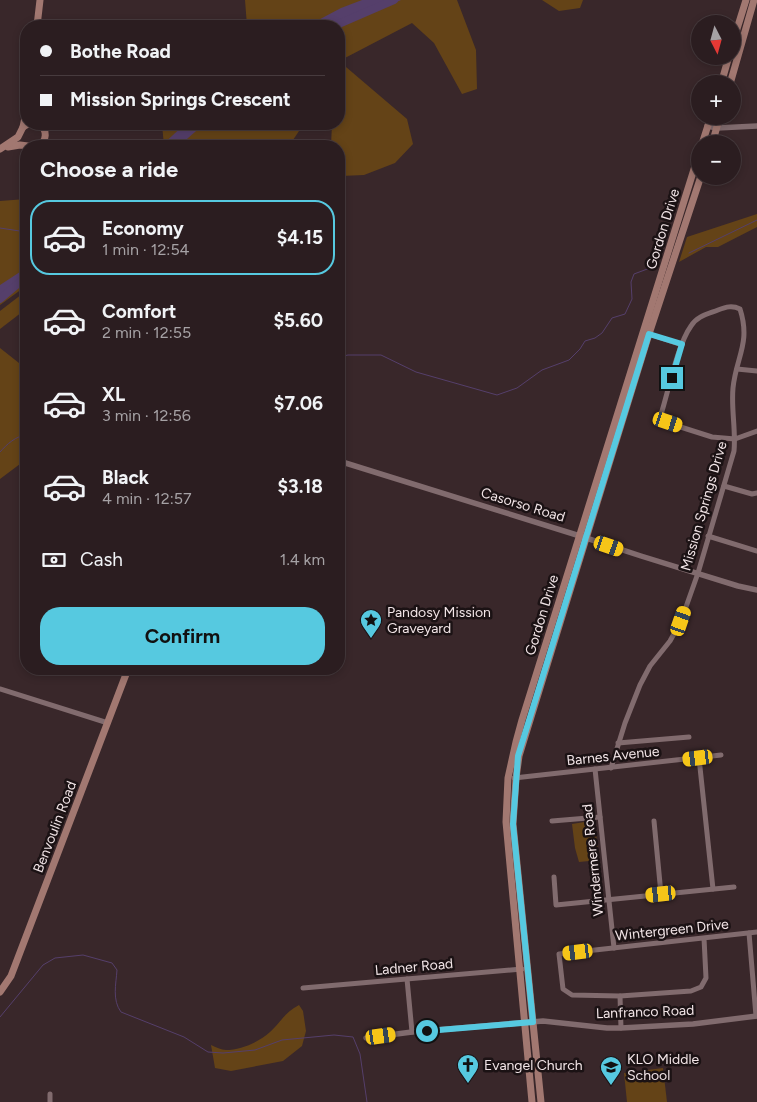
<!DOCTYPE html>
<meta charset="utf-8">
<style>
:root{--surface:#2b1d20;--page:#372a2d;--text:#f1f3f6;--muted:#a6a2a5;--line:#473b3e;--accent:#56c9e0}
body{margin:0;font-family:Figtree,sans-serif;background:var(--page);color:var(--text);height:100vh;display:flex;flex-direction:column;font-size:19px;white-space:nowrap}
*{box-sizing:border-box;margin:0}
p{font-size:16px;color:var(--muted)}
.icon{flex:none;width:28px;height:28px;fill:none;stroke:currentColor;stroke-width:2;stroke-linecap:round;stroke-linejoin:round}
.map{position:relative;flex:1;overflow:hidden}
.details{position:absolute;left:20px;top:140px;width:325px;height:535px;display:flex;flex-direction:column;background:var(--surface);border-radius:20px;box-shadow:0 2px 8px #0003,0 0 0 1px var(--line)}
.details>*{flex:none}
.hud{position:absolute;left:20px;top:20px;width:325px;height:110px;border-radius:20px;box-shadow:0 2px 8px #0003,0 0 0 1px var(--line);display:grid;align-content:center;height:110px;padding:0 20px;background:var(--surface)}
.needle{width:32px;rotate:174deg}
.controls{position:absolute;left:691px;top:15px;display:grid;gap:10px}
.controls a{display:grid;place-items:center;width:50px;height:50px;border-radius:50%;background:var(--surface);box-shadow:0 2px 8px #0003,0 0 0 1px var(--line);font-size:25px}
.end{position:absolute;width:22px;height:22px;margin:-11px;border:6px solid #56c9e0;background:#111;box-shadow:0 0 0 2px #111}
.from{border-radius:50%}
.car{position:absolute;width:15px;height:30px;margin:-15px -8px;border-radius:6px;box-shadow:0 0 4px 1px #0007;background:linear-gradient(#f5c518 24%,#345 0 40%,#f5c518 0 76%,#345 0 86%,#f5c518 0)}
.hud b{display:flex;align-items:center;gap:18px;height:48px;font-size:19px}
.hud b+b{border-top:1px solid var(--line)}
.hud i{width:12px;height:12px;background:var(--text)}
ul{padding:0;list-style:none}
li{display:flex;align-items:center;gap:15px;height:75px;margin:0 10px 8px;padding:0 10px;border:2px solid transparent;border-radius:20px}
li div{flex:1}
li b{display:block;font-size:19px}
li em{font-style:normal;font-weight:700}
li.active{border-color:var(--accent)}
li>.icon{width:45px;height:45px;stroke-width:1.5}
h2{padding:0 20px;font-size:22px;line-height:60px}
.pay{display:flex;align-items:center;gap:12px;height:55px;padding:0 20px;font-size:19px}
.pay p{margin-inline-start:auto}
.primary-button{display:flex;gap:10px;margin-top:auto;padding:10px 20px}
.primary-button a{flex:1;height:58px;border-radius:20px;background:var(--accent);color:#111;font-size:20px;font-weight:700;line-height:58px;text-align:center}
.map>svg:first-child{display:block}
.green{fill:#644317}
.water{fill:#553f6b}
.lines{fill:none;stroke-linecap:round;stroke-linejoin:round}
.stream{stroke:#553f6b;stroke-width:1}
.river{stroke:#553f6b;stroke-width:8}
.minor{stroke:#816b6e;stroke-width:5}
.tertiary{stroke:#816b6e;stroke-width:5.5}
.secondary{stroke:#a27871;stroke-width:7}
.route{stroke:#56c9e0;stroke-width:6}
.labels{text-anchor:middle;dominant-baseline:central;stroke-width:5;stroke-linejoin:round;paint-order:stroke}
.street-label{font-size:14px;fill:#f2e5e7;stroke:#1b1214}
.poi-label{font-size:14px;fill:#f2e5e7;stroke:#1b1214;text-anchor:start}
</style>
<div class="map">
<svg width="757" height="1102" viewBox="0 0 757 1102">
<rect width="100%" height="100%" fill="#39272a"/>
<g class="green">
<polygon points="245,0 457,0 476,50 477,89 462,94 434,43 412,23 343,59 346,67 407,119 413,144 395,163 364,175 341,176 339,172 339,146 331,146 332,124 339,124 339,26 247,26"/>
<polygon points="542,0 583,0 580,8 559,11"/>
<polygon points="162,124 300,124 299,131 289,146 164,146"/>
<polygon points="26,199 26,286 0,305 0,201"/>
<polygon points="757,214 757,227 718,247 706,247 679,262 687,237"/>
<polygon points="26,291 26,309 0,329 0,311"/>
<polygon points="0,348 19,363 23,389 20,404 26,407 26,462 20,464 0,479"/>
<polygon points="591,821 595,825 599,860 579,862 575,848 572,824"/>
<path d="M 299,1005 L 303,1011 L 306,1031 L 302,1046 L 283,1061 L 231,1071 L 215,1068 L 211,1045 C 216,1047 221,1050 226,1050 C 241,1050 259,1042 270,1032 C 282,1021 283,1014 299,1005 Z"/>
<polygon points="663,1068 667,1102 627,1102 624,1073"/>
</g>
<g class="water">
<polygon points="362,0 401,0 390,5 366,10 337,26 307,26 341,8"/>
<polygon points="185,124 204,124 179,146 161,146"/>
<polygon points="26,268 26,281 0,298 0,285"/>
</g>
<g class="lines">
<g class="stream">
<polyline points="0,228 26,232"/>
<polyline points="689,253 757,220"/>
<polyline points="339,357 348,355 381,355 416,372 497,395 517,388 542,370 569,360 580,349 585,341 595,338 602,333 612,318 625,314 632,299 631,282 634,274 650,268"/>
<path d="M 0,452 C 7,444 16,436 26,435"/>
<path d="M 0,1017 L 43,965 L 55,958 L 83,955 L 112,963 L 117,970 C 116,984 112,1000 121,1012 L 184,1037 L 208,1052 L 223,1053 L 255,1050 L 282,1040 L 334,1035 L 353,1037 L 360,1054 L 367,1102"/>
</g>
<g class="river">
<polyline points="334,26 394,0"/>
<polyline points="0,299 26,277"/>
</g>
<g class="minor">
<polyline points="649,334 682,345"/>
<polyline points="737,369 757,371"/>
<polyline points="724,486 752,494 757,493"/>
<polyline points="708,536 757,551"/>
<polyline points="0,689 108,723"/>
<polyline points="618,743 689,737"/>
<polyline points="699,758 713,889"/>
<path d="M 611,768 L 625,723 L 640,685 L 650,666 L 670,641 L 681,621 L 698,573 L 734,451 C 736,430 731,409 733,388 C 736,357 751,343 740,309 C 732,305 726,307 718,310 C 708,314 697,316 691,326 C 678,344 669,388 662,411 L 662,418 L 668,423 L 712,437 L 735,439 L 757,431"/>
<polyline points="595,769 614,948"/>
<polyline points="514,778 721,755"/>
<polyline points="552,821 600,817"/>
<polyline points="654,821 661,894"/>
<polyline points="554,877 556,905 734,887"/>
<polyline points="749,933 756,1016"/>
<polyline points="704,938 706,978 701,987 691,991 620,996 572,995 563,989 559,954 757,932"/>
<polyline points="407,979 412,1032"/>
<polyline points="303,988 522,969"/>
<polyline points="620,996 621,1028"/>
<polyline points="50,1094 50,1102"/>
</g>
<g class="tertiary">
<polyline points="707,126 717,128 757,126"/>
<polyline points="339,461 580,536 641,556 738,586 757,590"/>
<polyline points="366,1038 412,1032 543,1021 607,1028 621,1028 693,1024 757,1016"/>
</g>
<g class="secondary">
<polyline points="37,26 40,0"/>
<polyline points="732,45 746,0"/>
<polyline points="26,72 26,95"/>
<polyline points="721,84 729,56"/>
<polyline points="730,84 754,0"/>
<polyline points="23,127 26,113"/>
<polyline points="702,144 711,116"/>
<polyline points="712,144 720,116"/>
<path d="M 38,146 C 47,141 48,130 39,124"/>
<polyline points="8,147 20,145 28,146"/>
<polyline points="0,149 18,137 23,127 28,124"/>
<polyline points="0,992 11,976 128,669"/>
<polyline points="532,1102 506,822 508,778 516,742 522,720 700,150"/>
<polyline points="541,1102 513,824 516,778 519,756 649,334 701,176"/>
</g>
</g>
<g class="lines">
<polyline class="route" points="427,1031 533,1022 513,824 518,756 649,334 682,344 672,378"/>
</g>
<defs>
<g id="sight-pin" transform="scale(1.125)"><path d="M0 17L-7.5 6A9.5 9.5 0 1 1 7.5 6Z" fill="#56c9e0" stroke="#1b1214"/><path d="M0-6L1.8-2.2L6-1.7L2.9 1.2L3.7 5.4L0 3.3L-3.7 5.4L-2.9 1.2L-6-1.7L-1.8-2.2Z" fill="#111"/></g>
<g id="church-pin" transform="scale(1.125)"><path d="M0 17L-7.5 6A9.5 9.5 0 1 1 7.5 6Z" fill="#56c9e0" stroke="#1b1214"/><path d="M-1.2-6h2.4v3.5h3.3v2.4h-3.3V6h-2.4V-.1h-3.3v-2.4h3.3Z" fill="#111"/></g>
<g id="school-pin" transform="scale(1.125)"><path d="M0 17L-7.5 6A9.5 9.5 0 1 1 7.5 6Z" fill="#56c9e0" stroke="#1b1214"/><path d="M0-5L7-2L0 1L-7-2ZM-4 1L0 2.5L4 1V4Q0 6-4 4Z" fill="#111"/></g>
</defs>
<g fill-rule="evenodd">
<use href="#sight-pin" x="371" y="620"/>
<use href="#church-pin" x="468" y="1065"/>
<use href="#school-pin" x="611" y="1067"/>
</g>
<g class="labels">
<g class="street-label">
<text transform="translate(663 229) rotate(-73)">Gordon Drive</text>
<text transform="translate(523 505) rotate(17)">Casorso Road</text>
<text transform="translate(704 506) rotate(-74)">Mission Springs Drive</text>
<text transform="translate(542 615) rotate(-73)">Gordon Drive</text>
<text transform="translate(613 756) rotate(-6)">Barnes Avenue</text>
<text transform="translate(55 827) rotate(-69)">Benvoulin Road</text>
<text transform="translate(593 860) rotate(-96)">Windermere Road</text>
<text transform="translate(672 930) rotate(-6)">Wintergreen Drive</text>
<text transform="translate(414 967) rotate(-5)">Ladner Road</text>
<text transform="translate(645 1012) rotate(-2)">Lanfranco Road</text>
</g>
<g class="poi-label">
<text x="387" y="612">Pandosy Mission<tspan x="387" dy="16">Graveyard</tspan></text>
<text x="627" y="1059">KLO Middle<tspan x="627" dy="16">School</tspan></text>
<text x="484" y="1065">Evangel Church</text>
</g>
</g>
</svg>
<div class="controls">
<a><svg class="needle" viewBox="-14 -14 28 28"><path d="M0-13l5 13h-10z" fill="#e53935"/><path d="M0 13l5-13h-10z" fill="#a6a2a5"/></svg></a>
<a>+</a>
<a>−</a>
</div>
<i class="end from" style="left:427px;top:1031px"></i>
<i class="end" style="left:672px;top:378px"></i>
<i class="car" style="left:668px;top:422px;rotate:108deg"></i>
<i class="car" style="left:609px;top:546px;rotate:109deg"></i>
<i class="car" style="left:681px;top:621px;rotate:19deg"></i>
<i class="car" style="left:698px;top:758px;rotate:263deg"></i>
<i class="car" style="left:661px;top:894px;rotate:264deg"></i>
<i class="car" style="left:578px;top:952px;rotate:263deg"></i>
<i class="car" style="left:381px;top:1036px;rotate:82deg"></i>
<div class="hud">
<b><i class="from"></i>Bothe Road</b>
<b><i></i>Mission Springs Crescent</b>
</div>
<section class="details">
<h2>Choose a ride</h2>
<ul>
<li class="active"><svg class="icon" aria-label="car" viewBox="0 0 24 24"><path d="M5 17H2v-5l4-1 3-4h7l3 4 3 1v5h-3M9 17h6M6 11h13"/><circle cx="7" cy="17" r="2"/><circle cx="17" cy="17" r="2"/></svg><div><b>Economy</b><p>1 min · 12:54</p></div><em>$4.15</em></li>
<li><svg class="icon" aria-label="car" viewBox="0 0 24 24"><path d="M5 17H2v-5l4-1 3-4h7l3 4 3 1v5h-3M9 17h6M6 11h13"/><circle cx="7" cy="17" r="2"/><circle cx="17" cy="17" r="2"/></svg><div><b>Comfort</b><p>2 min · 12:55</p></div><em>$5.60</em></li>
<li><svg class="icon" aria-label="car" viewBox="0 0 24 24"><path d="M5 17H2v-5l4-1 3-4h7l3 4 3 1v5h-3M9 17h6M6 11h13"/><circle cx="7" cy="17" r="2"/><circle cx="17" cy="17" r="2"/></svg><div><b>XL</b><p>3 min · 12:56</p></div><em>$7.06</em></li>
<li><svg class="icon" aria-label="car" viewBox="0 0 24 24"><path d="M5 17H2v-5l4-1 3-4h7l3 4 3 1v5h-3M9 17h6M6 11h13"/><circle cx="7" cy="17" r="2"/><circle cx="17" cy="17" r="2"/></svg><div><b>Black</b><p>4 min · 12:57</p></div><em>$3.18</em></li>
</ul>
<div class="pay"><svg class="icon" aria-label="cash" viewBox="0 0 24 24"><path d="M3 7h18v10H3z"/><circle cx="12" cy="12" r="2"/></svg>Cash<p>1.4 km</p></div>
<div class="primary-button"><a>Confirm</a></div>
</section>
</div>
